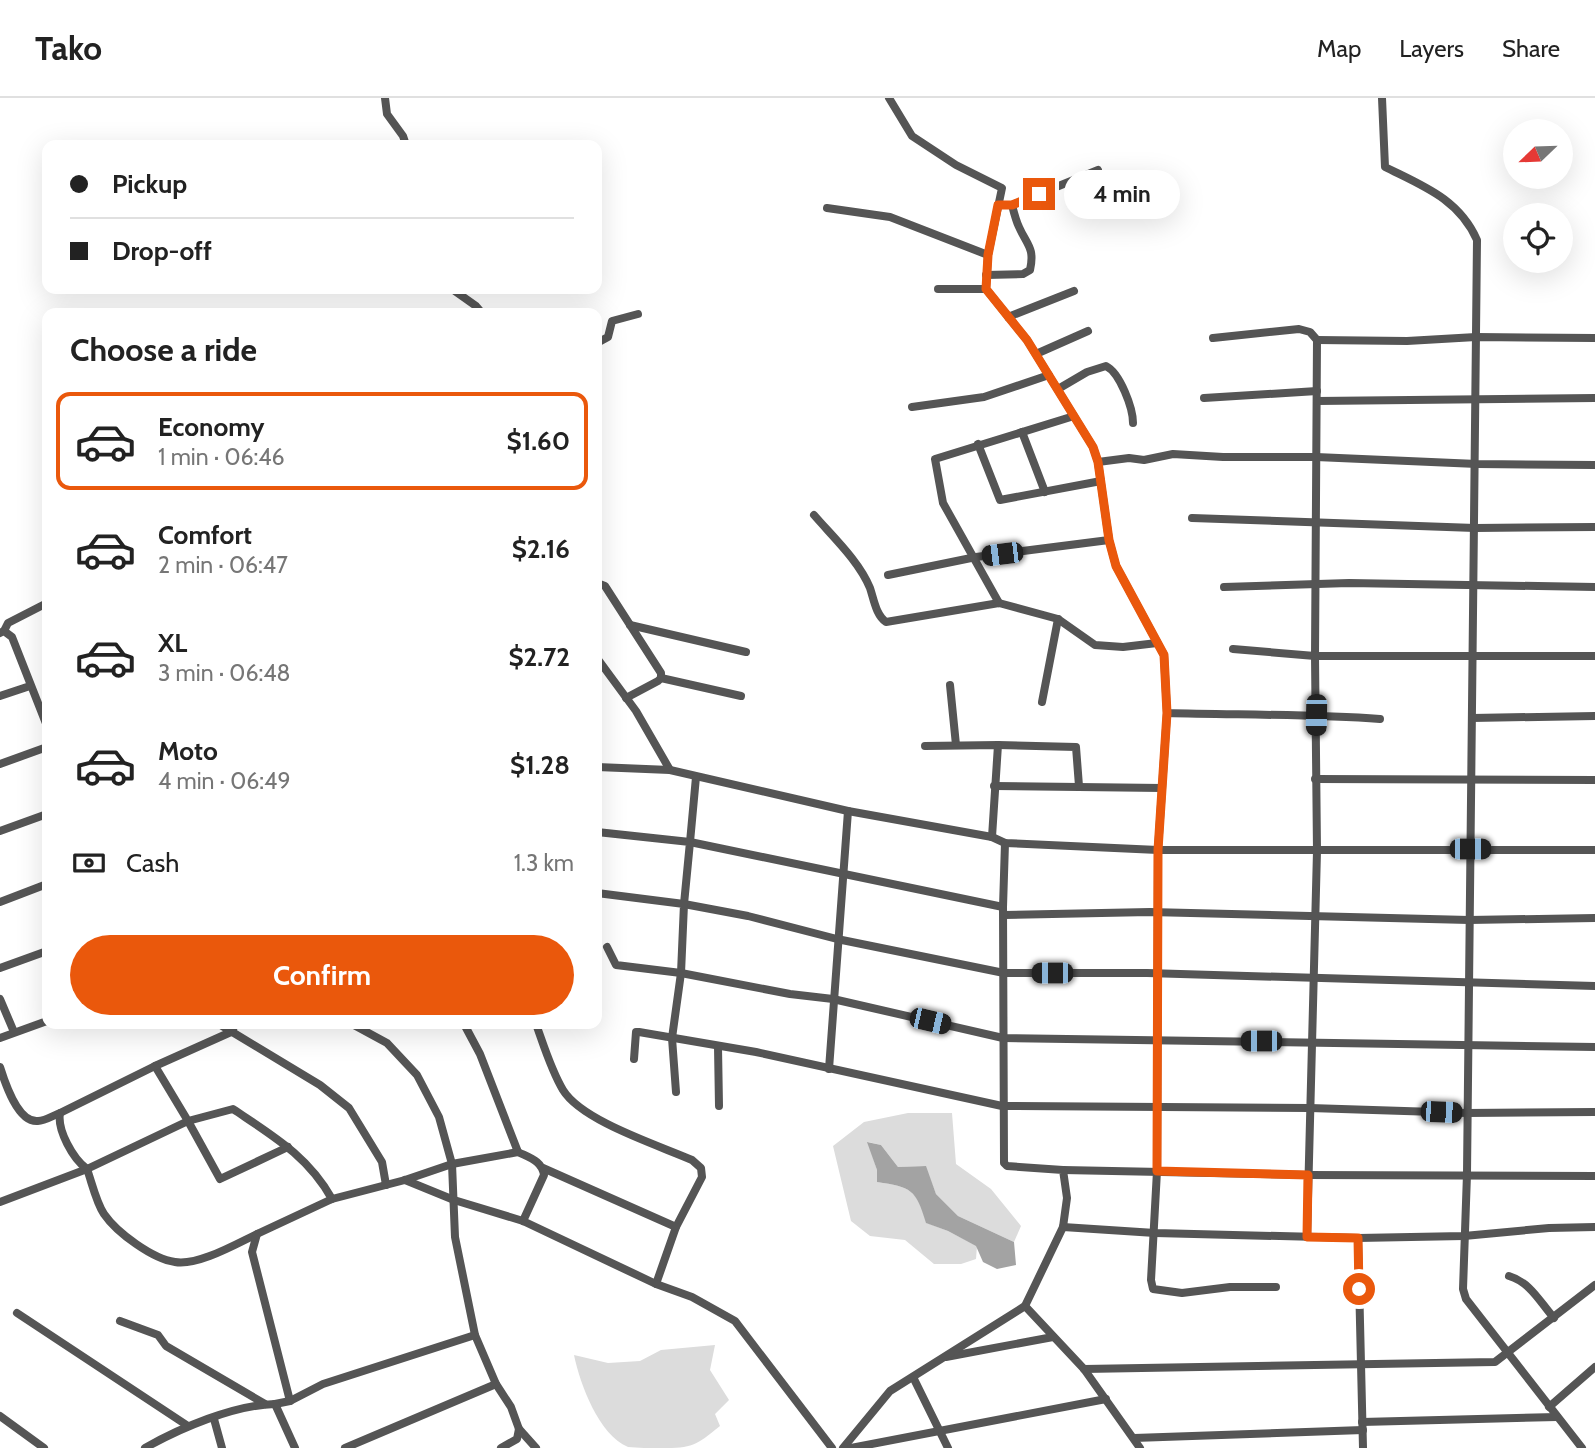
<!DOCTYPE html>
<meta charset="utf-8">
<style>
:root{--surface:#fff;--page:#f6f6f6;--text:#222;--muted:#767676;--line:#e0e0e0;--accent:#ea580c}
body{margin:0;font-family:Cabin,sans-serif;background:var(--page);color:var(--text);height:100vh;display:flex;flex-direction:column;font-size:26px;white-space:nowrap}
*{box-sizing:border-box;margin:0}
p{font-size:23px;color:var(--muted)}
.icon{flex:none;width:38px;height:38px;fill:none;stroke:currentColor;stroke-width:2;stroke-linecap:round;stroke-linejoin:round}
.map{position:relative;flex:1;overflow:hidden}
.side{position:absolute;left:42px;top:210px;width:560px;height:721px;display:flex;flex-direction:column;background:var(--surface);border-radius:14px;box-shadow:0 7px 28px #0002}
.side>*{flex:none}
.top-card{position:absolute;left:42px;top:42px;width:560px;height:154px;border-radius:14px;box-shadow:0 7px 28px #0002;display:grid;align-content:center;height:154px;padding:0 28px;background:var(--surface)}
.needle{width:46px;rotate:247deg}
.fabs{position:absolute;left:1503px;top:21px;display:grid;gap:14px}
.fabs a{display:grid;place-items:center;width:70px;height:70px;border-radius:50%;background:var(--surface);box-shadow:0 7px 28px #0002;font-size:35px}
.end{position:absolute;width:32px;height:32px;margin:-16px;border:9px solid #ea580c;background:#fff;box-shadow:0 0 0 4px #fff}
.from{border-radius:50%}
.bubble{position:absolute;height:49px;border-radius:24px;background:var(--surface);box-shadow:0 7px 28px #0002;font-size:23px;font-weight:700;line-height:49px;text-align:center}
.car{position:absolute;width:21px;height:42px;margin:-21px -10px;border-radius:9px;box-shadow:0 0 5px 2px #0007;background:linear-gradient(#222 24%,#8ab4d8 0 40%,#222 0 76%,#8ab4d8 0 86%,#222 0)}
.top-card b{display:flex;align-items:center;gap:24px;height:66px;font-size:26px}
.top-card b+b{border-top:2px solid var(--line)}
.top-card i{width:18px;height:18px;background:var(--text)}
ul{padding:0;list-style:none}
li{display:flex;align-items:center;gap:21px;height:98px;margin:0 14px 10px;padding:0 14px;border:4px solid transparent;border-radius:14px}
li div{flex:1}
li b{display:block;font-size:26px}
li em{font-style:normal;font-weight:700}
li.active{border-color:var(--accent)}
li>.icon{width:63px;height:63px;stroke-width:1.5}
h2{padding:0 28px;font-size:32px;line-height:84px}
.pay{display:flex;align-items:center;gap:18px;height:77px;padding:0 28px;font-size:26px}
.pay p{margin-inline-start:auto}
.cta{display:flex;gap:14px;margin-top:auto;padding:14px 28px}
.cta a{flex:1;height:80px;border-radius:42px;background:var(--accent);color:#fff;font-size:28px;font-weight:700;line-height:80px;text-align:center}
header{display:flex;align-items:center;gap:42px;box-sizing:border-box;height:98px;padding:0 35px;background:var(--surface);border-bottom:2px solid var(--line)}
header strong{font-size:33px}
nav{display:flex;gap:38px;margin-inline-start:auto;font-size:24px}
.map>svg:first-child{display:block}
.green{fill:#dcdcdc}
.water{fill:#a3a3a3}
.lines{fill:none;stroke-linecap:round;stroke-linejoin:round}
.minor{stroke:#555;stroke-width:8}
.route{stroke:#ea580c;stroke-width:9}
</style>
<header>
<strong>Tako</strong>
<nav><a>Map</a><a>Layers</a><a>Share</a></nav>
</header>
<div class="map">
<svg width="1595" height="1350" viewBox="0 0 1595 1350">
<rect width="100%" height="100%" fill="#fff"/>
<g class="green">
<path d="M 908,1015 L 952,1015 L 956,1066 L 991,1091 L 1021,1128 L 1014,1144 L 958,1118 L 936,1096 L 925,1068 L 898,1069 L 881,1047 L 868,1044 L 877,1072 L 877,1084 C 911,1089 916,1091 927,1125 L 948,1133 L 977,1148 L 976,1161 L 961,1166 L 934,1166 L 905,1142 L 870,1138 L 851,1123 L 833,1048 L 864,1024 Z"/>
<path d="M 715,1247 L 710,1272 L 729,1302 L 715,1316 L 720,1328 C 695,1348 693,1350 661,1350 C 651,1350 637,1350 628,1349 C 599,1337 580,1286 574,1257 L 608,1265 L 640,1263 L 661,1252 Z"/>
</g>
<path class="water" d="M 867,1044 L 881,1047 L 898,1069 L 926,1068 L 936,1096 L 958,1118 L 1014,1144 L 1016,1167 L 997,1171 L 983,1164 L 976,1148 L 948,1133 L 926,1125 C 916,1091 911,1089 877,1084 L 877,1072 Z"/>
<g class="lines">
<g class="minor">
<polyline points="385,0 387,16 403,38 406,47"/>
<path d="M 889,0 L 912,38 L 956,67 L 1002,90 L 988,157 L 986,191 L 1027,242 L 1093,349 L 1098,364 L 1109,442 L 1116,468 L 1164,557 L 1167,615 C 1238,617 1309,616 1380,621"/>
<path d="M 1382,0 L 1385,69 C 1423,88 1459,101 1477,142 L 1467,1076 L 1463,1191 L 1466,1201 L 1582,1350"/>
<polyline points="998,107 1012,107 1098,72"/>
<polyline points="827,110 890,119 988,157"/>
<path d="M 986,177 L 1023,176 L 1030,172 C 1035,150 1027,147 1019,129 C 1016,123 1014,115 1012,107"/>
<polyline points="452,191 476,208 482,215"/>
<polyline points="938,191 986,191"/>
<polyline points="1008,219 1074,193"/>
<polyline points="1213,240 1299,231 1310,234 1317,242 1315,558 1317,753 1307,1139"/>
<polyline points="1317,242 1407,243 1476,239 1595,240"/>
<polyline points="597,245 608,239 612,223 638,216"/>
<polyline points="1036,256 1088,233"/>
<path d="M 1058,291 L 1087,274 L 1106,268 C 1120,275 1133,310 1133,325"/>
<polyline points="1204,300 1317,293"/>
<polyline points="1317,303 1595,300"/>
<polyline points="912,309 984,299 1049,277"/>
<polyline points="1022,334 1045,394"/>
<polyline points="978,346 1000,402 1101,383"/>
<polyline points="1098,364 1129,360 1144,362 1173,356 1223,359 1316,359 1477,366 1595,367"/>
<path d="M 814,417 C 833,439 859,463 870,490 C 874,502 876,517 886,524 L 999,505 L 1058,521 L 1095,547 L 1123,549 L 1157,545"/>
<polyline points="1192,420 1475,430 1595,429"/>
<polyline points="888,477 976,459 1109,442"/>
<polyline points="597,485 605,488 661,575 661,580 658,583 626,600"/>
<polyline points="1224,489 1349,485 1595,489"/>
<polyline points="999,505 943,405 935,361 1074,318"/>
<polyline points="630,527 746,554"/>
<polyline points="4,533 8,525 47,505"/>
<polyline points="0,535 4,533 12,539 47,628"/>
<polyline points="1233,551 1315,558 1595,558"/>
<polyline points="597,560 636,613 670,672 848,713 992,739 1005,745 1158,752 1595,752"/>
<polyline points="661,580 741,598"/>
<polyline points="950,587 956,647"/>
<polyline points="0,598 30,588"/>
<polyline points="1042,604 1058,521"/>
<polyline points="1167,615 1158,752 1157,1073 1151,1182 1153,1191 1182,1195 1230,1189 1276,1189"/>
<polyline points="1472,620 1595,618"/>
<polyline points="998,647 1076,649 1079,688"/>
<polyline points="925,648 998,647 992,739"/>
<polyline points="0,666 47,649"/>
<polyline points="597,669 670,672"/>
<polyline points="696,679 690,744 1003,809"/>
<polyline points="1315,681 1595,682"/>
<polyline points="994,688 1162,690"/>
<polyline points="0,733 47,716"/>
<polyline points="597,734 690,744 684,806 748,818 837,841 1004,875 1147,875 1595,888"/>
<polyline points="597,795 684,806 681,875 672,940 676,994"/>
<polyline points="0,804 47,786"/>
<polyline points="1004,817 1150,814 1469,822 1595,820"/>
<polyline points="607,849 616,867 681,875 790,896 833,901 1003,940 1595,949"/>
<polyline points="0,870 47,853"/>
<polyline points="0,901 14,934"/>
<polyline points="219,926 320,987 349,1010 382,1064 386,1087"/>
<path d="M 236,926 L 231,934 L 155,968 L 188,1023 L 233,1011 C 273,1038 308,1058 332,1101"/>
<polyline points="352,926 387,945 417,977 439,1019 452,1066 455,1139 475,1237 496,1286 511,1309 519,1331 517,1341 501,1350"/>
<path d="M 464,926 L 480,956 L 518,1054 C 530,1060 542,1063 544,1077 L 523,1123"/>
<path d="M 536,926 C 544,948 551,972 563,992 C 582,1023 658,1047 692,1062 L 701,1070 L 702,1079 L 676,1129 L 656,1186"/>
<polyline points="0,940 47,923"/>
<polyline points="718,949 719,1008"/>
<polyline points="634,961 636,934 639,934 756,954 1002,1008 1310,1010 1467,1015 1595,1014"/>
<path d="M 155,968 L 60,1015 C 57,1032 73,1061 87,1071 L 188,1023 L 220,1081 L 288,1049"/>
<path d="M 0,969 C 5,985 18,1025 38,1023 C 45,1023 54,1017 60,1015"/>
<polyline points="829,971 848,713"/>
<polyline points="543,1070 676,1129"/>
<polyline points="1063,1072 1308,1077 1595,1078"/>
<polyline points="405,1082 454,1102 523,1123 656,1186 692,1199 735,1223 832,1350"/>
<path d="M 0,1104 L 87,1071 C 92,1085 96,1104 104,1116 C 117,1135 153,1161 175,1164 C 198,1168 236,1146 257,1136"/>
<polyline points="1063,1129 1155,1135 1358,1140 1464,1138 1549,1130 1595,1129"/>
<polyline points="1358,1140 1363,1350"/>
<path d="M 1509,1178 C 1530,1184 1540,1204 1554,1220"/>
<polyline points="1025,1208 1084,1271 1140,1350"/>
<polyline points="17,1215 188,1328"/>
<polyline points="120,1223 158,1237 166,1248 265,1306"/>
<polyline points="946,1259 1053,1239"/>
<polyline points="1084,1271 1495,1264 1595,1187"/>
<polyline points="913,1279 948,1350"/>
<polyline points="290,1303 252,1154 257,1136 332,1101 405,1082 452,1066 518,1054"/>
<polyline points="275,1306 290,1303 323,1286 475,1237"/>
<polyline points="1549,1309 1595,1269"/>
<polyline points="0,1318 44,1350"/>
<polyline points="214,1321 222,1350"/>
<polyline points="1362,1324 1557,1319"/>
<polyline points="519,1331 536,1350"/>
<polyline points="1134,1340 1363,1332"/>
<path d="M 145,1350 C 180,1330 234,1307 275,1306 L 295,1350"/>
<polyline points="345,1350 496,1286"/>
<polyline points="843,1350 890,1293 1025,1208 1063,1129 1067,1100 1063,1072 1007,1068 1004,1065 1003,809 1005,745"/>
<polyline points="851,1350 1106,1301"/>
</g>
</g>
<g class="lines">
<polyline class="route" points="1039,96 1012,107 998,107 988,157 986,191 1027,242 1093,349 1098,364 1109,442 1116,468 1164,557 1167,615 1158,752 1157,1073 1308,1077 1307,1139 1358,1140 1359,1191"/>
</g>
</svg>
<div class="fabs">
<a><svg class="needle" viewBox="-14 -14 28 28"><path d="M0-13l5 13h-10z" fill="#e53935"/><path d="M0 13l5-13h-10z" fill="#767676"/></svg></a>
<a><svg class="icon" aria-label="locate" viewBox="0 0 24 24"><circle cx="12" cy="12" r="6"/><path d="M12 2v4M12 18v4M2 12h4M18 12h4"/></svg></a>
</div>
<i class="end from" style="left:1359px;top:1191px"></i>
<i class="end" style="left:1039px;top:96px"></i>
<div class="bubble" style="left:1064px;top:72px;width:116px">4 min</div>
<i class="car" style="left:1002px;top:456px;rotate:263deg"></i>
<i class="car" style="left:1316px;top:617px;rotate:181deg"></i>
<i class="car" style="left:1470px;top:751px;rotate:90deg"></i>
<i class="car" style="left:1052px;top:875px;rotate:270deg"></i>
<i class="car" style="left:930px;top:923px;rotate:103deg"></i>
<i class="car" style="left:1261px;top:943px;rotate:270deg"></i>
<i class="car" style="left:1441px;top:1014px;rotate:92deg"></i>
<div class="top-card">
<b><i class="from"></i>Pickup</b>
<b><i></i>Drop-off</b>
</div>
<section class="side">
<h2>Choose a ride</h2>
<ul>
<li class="active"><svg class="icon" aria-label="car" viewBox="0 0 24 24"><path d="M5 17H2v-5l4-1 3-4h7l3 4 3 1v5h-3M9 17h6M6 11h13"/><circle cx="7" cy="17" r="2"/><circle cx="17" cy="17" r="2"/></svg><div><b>Economy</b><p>1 min · 06:46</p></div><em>$1.60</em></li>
<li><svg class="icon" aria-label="car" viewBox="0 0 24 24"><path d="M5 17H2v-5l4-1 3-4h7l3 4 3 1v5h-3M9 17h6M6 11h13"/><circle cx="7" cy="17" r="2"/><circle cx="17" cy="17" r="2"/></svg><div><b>Comfort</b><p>2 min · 06:47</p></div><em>$2.16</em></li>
<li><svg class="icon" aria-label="car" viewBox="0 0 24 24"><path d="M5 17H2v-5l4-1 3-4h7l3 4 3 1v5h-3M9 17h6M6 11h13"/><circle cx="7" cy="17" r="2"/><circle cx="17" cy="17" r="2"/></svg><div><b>XL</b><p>3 min · 06:48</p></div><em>$2.72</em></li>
<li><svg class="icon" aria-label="car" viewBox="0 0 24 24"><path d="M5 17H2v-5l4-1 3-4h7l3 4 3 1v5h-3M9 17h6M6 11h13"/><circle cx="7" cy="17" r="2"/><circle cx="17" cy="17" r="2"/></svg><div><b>Moto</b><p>4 min · 06:49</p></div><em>$1.28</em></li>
</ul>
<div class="pay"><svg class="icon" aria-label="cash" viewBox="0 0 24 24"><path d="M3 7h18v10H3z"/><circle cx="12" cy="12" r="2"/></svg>Cash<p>1.3 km</p></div>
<div class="cta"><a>Confirm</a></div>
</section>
</div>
